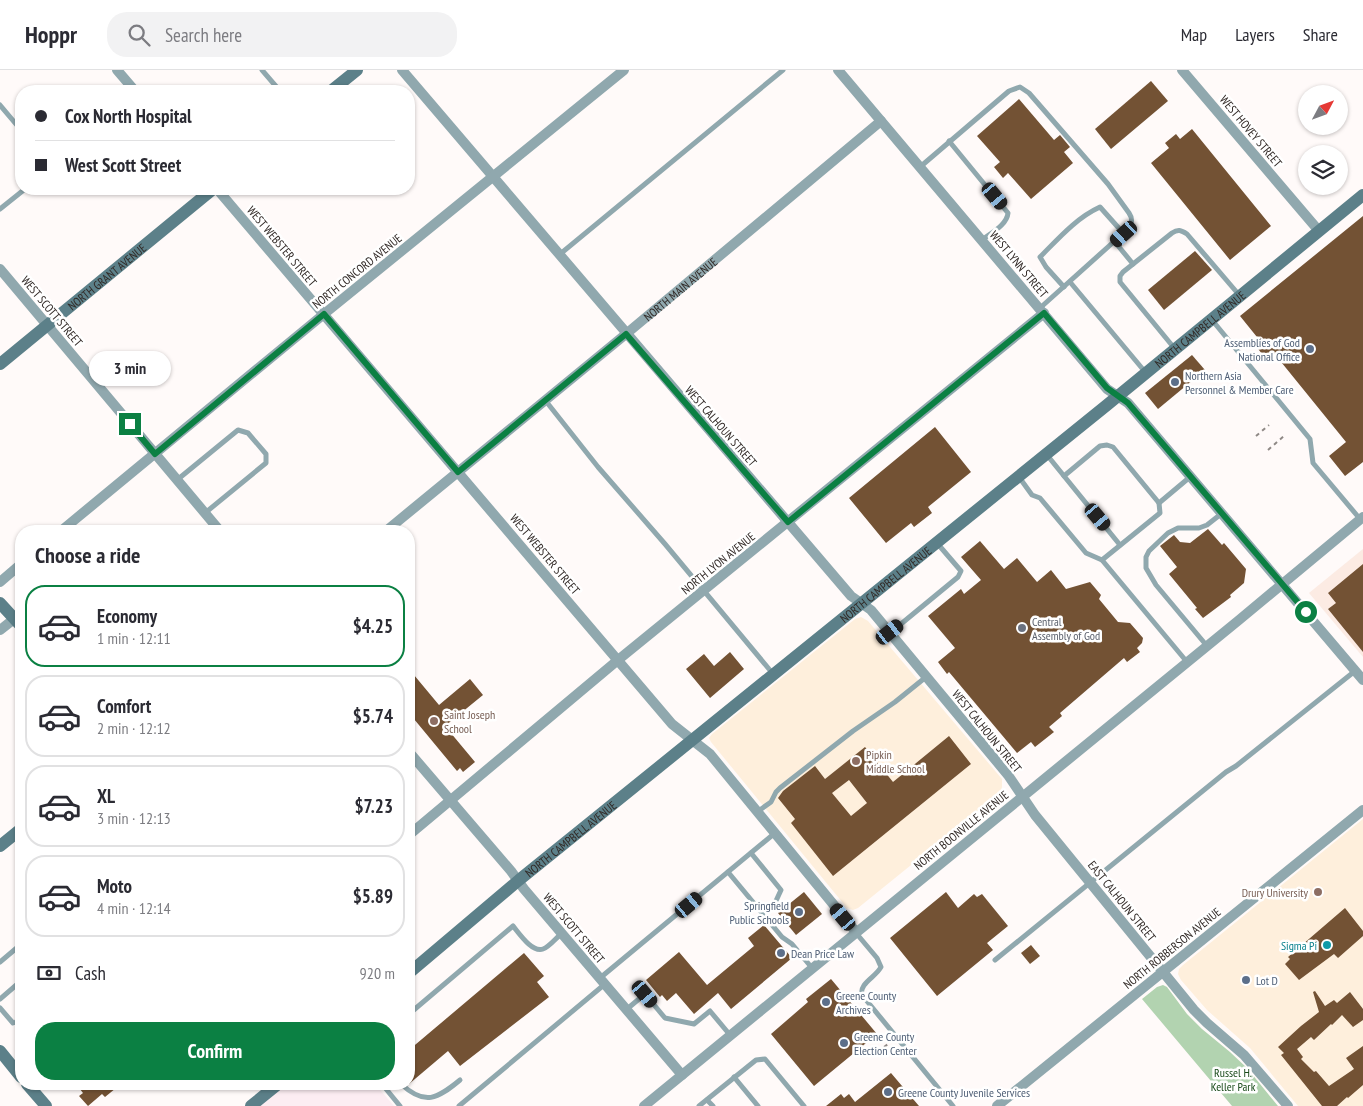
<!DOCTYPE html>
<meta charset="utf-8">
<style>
:root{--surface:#fff;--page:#f2f2f3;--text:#2b2b33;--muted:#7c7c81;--line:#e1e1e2;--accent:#0b8043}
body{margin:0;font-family:"PT Sans Narrow",sans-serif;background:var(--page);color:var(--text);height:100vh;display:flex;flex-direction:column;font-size:19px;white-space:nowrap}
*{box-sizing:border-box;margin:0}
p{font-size:16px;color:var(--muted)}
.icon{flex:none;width:28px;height:28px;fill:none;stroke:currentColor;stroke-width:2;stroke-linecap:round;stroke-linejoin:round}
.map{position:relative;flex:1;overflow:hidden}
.side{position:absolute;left:15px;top:455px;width:400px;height:565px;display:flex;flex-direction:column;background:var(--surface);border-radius:20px;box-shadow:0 1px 4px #0004}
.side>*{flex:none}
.banner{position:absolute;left:15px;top:15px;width:400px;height:110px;border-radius:20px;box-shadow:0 1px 4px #0004;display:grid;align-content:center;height:110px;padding:0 20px;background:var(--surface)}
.needle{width:32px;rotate:49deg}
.tools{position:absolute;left:1298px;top:15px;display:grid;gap:10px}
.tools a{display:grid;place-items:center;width:50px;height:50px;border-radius:50%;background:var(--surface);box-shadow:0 1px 4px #0004;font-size:25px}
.end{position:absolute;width:22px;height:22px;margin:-11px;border:6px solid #0b8043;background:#fff;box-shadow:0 0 0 2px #fff}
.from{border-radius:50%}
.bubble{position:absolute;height:35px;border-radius:18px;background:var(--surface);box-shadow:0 1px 4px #0004;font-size:16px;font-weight:700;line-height:35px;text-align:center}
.car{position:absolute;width:15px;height:30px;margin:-15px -8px;border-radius:6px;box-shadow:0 0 4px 1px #0007;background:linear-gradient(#222 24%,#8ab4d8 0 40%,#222 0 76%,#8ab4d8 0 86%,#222 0)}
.banner b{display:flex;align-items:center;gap:18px;height:48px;font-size:19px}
.banner b+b{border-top:1px solid var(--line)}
.banner i{width:12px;height:12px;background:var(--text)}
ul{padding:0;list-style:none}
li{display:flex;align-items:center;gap:15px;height:82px;margin:0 10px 8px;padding:0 10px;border:2px solid var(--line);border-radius:20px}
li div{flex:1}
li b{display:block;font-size:19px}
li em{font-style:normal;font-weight:700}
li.active{border-color:var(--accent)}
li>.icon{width:45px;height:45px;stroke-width:1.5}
h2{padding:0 20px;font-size:22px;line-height:60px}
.pay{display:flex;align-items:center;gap:12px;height:55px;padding:0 20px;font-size:19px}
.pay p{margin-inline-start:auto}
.action{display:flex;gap:10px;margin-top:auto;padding:10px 20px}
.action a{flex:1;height:58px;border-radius:20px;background:var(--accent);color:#fff;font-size:20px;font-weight:700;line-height:58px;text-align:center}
header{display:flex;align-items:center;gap:30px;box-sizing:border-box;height:70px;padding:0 25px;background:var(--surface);border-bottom:1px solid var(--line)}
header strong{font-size:24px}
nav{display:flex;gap:28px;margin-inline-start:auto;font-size:18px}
.search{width:350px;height:45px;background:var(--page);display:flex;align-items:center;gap:12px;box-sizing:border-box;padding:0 18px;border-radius:20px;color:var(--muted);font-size:19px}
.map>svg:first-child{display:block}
.commercial{fill:#fcedf2}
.built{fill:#fcebe3}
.education{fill:#feefdc}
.green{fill:#b2d3b0}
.building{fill:#735234;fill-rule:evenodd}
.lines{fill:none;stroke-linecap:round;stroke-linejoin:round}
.path{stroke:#8f8986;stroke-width:2;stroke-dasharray:4 4;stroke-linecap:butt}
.lane{stroke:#90a8ae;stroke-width:5}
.street{stroke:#90a8ae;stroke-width:10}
.secondary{stroke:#5c8089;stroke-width:12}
.route{stroke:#0b8043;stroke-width:6}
.service-dot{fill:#5c6f8a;stroke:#fff;stroke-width:2}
.worship-dot{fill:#6b7280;stroke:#fff;stroke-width:2}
.education-dot{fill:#8d6e63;stroke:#fff;stroke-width:2}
.culture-dot{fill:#0f9aa8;stroke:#fff;stroke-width:2}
.labels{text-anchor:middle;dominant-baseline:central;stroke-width:5;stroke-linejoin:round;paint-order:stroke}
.street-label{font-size:12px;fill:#312926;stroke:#fff}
.service-label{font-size:12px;fill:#4e5e75;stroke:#fff;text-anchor:start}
.worship-label{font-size:12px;fill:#5b616d;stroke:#fff;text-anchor:start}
.education-label{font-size:12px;fill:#785e54;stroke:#fff;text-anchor:start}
.culture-label{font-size:12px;fill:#0d838f;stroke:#fff;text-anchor:end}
.park-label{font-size:12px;fill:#194a1a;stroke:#fff}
</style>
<header>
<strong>Hoppr</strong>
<div class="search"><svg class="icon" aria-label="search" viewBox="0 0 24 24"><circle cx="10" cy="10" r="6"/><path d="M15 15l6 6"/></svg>Search here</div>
<nav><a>Map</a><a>Layers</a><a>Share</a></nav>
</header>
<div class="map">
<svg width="1363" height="1036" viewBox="0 0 1363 1036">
<rect width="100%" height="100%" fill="#fffaf9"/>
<polygon class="commercial" points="287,1014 375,1014 394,1036 260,1036"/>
<polygon class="built" points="1363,479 1363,587 1309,523"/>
<g class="education">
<polygon points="861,547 868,551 1002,709 1002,717 1000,723 858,838 853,840 847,838 711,672 709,668 712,664 855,549"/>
<polygon points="1363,749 1363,1036 1298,1036 1250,978 1207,940 1181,910 1178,904 1179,899 1183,895"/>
</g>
<polygon class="green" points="1163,915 1167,917 1187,944 1202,959 1230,982 1247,998 1278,1036 1232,1036 1142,929 1157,917"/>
<g class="building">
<polygon points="1151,11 1168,31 1111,79 1095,59"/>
<polygon points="1019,29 1054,70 1060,65 1070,77 1064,82 1073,93 1031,129 1008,103 1003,108 994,97 1000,92 977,66"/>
<polygon points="1192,59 1271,156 1230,190 1151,93 1169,78 1165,73 1176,64 1180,69"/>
<polygon points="1363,146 1363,392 1345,406 1329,386 1346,372 1273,282 1265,288 1256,276 1261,272 1240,246"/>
<polygon points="1195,181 1212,200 1164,240 1148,220"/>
<polygon points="1192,285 1205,300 1158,339 1145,323"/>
<polygon points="935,357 971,402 928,437 932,443 914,457 911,453 886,473 849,428"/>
<polygon points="1208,459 1222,475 1224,473 1246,499 1244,513 1230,525 1231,527 1203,548 1195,539 1197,538 1169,504 1177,497 1160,476 1174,465 1180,472 1190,473"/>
<polygon points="980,471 1004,499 1017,488 1037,512 1051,500 1066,519 1090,512 1101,525 1099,529 1118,552 1130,553 1143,568 1142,573 1137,578 1140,582 1127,592 1124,588 1060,643 1062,646 1049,657 1054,662 1035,677 1031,672 1017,683 949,602 947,604 938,592 955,578 928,546 961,519 964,524 981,510 961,487"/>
<polygon points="1363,494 1363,582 1328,539 1336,533 1328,523"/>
<polygon points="730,582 744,599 710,628 686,599 704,584 714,596"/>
<polygon points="409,599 439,635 470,609 483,625 445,656 475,692 463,702 460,698 457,701 409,643"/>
<path d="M 949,666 L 971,694 L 833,806 L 791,753 L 795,749 L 778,728 L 783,721 L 815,696 L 825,709 L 865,677 L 893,712 ZM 849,710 L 867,733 L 851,746 L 832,723 Z"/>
<polygon points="804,822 822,844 796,865 778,843"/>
<polygon points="946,822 958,838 974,824 977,827 982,824 1008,856 987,873 993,880 937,926 890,868"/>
<polygon points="1345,838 1363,861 1363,866 1338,888 1334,884 1299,910 1285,894 1290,889 1288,887"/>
<polygon points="764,855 792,888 731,939 718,923 694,944 676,923 667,931 662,925 660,927 646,910 679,882 707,915 754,876 748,868"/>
<polygon points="1031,875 1040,886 1030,894 1021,883"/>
<polygon points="524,883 544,906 537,912 549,927 460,996 448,981 409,1014 409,980"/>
<polygon points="831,909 877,964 814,1016 771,964 808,932 806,929"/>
<polygon points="1315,921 1325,936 1334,930 1337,933 1350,922 1363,939 1363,950 1353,957 1342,945 1332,955 1331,954 1314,970 1311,967 1297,979 1303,987 1301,989 1314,1002 1316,1001 1329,1016 1354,999 1346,988 1363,976 1363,1015 1348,1028 1347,1027 1337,1036 1322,1036 1281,985 1284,983 1278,977 1301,956 1319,942 1313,922"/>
<polygon points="891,1003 919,1036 826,1036 841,1024 844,1028 849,1024 855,1032"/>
<polygon points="76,1014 121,1014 105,1027 102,1024 88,1036 79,1026 83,1023"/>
</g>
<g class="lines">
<g class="path">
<polyline points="1256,366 1269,355"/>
<polyline points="1268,380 1284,366"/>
<polyline points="884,977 888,974"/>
</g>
<g class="lane">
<polyline points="262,0 280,21"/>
<polyline points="0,35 21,60"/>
<path d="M 949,71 L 1008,143 C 1007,155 991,163 982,170"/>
<path d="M 920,97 L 1009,21 L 1020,17 L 1029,23 L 1108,114 L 1129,143 C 1133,149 1132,153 1128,159 L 1040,238"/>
<polyline points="0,139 25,119"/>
<polyline points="1115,172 1133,194"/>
<polyline points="559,185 783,0"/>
<polyline points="1070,212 1146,303"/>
<path d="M 1064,217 L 1046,197 L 1040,187 C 1058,169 1076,148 1100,137 L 1124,164"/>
<polyline points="1212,250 1310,369 1313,393 1360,449"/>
<path d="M 1175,279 L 1120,212 L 1120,206 L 1123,202 L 1172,163 C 1178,159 1181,160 1187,164 L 1240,226"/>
<polyline points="545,330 598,397 665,474 774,605"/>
<polyline points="1047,385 1064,406 1100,376 1107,375 1113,377 1159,433 1190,407"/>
<polyline points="1064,406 1120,475"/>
<polyline points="1019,407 1032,425 1040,428 1086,483 1102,490"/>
<polyline points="177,410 238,360 248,363 266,384 266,393 205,443"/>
<polyline points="1159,433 1160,443 1102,490 1187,592"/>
<polyline points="890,563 958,507 961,501 937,473"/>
<polyline points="1207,576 1156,515 1146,498 1146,487 1149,481 1168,463 1178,458 1199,458 1207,455 1221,444"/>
<polyline points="757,742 771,732 776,722 780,718 853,661 895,632 926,607"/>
<polyline points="751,783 781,820 775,833 762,843"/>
<polyline points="728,802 782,867 792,874 812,898"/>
<path d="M 856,863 L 877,888 L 881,897 C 876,907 859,913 862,925 L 953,1036"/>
<polyline points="995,890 1226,702 1236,696 1355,601"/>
<polyline points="0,892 19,876 21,876"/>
<polyline points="600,908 775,763"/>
<polyline points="0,929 21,911"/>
<polyline points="409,933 414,939"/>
<polyline points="0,938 13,953 16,952 21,948"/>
<polyline points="627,939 645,924 665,948 694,954 710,941 730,965"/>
<path d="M 409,944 L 513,856 C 519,863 532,883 543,879 C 549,877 556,868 561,864"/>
<polyline points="734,1007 758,1036"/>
<polyline points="382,1014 400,1036"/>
<path d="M 401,1014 C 425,1036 437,1029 460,1010"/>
<polyline points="707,1030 713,1036"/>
<polyline points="459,1036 605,914"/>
<polyline points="699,1036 756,990 765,989 804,1036"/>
</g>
<g class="street">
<polyline points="117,0 135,21"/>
<polyline points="402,0 851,526 871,540 1008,705 1035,745 1194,940 1207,953 1244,985 1288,1036"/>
<polyline points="838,0 1107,319 1128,333 1363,610"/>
<polyline points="1182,0 1319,161"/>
<polyline points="217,119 672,654 710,684 856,862"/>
<polyline points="0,199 220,461"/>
<polyline points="61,461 324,244 624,0"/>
<path id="s1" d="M 386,461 L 626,264 L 881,51"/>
<polyline points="0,512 21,494"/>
<polyline points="0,560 14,549"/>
<polyline points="409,682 511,801 524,819 682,1005"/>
<polyline points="409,765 618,590 1044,243"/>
<polyline points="644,1036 1239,550 1363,447"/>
<polyline points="997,1036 1363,740"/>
</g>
<g class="secondary">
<polyline points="331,21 357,0"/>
<path id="s2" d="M 0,294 L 213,119"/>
<polyline points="0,533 21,556"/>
<polyline points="0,776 21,759"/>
<path id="s3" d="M 409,903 L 519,810 L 1107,335 L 1363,125"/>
<polyline points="0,981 21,1007"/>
<polyline points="27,1014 46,1036"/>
<polyline points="251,1036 278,1014"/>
</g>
</g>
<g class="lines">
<polyline class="route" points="130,354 155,384 324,244 458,402 626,264 788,452 1044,243 1107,318 1128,333 1306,542"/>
</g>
<g class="service-dot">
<circle cx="1310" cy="279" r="5"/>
<circle cx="1175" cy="312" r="5"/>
<circle cx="799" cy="842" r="5"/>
<circle cx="781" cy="883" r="5"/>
<circle cx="1246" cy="910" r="5"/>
<circle cx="826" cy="932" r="5"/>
<circle cx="844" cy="973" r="5"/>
<circle cx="888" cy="1022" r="5"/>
</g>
<circle class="worship-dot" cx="1022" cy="558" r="5"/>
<g class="education-dot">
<circle cx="434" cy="651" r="5"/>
<circle cx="856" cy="691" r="5"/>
<circle cx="1318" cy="822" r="5"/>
</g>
<circle class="culture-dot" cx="1327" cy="875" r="5"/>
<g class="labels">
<g class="street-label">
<text transform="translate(1251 61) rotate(50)">WEST HOVEY STREET</text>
<text transform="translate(282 176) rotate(50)">WEST WEBSTER STREET</text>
<text transform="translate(1019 194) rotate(50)">WEST LYNN STREET</text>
<text transform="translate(357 201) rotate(-39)">NORTH CONCORD AVENUE</text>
<text stroke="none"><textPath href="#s2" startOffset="138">NORTH GRANT AVENUE</textPath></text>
<text stroke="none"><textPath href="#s1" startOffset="381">NORTH MAIN AVENUE</textPath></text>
<text transform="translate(52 241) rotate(50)">WEST SCOTT STREET</text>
<text stroke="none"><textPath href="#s3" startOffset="1020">NORTH CAMPBELL AVENUE</textPath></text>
<text transform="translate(721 356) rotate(49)">WEST CALHOUN STREET</text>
<text transform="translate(545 484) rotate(50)">WEST WEBSTER STREET</text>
<text transform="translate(718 493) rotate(-39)">NORTH LYON AVENUE</text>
<text stroke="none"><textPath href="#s3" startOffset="615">NORTH CAMPBELL AVENUE</textPath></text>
<text transform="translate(987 661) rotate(51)">WEST CALHOUN STREET</text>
<text transform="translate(961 760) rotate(-39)">NORTH BOONVILLE AVENUE</text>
<text stroke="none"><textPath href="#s3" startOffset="210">NORTH CAMPBELL AVENUE</textPath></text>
<text transform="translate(1122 831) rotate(51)">EAST CALHOUN STREET</text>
<text transform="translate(574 858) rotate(50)">WEST SCOTT STREET</text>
<text transform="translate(1172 878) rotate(-39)">NORTH ROBBERSON AVENUE</text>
</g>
<g class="service-label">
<text x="1300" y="272" text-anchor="end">Assemblies of God<tspan x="1300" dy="14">National Office</tspan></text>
<text x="1185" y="305">Northern Asia<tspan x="1185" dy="14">Personnel &amp; Member Care</tspan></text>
<text x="789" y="835" text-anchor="end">Springfield<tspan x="789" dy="14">Public Schools</tspan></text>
<text x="791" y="883">Dean Price Law</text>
<text x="1256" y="910">Lot D</text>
<text x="836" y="925">Greene County<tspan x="836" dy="14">Archives</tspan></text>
<text x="854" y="966">Greene County<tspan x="854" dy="14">Election Center</tspan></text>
<text x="898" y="1022">Greene County Juvenile Services</text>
</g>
<g class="worship-label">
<text x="1032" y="551">Central<tspan x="1032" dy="14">Assembly of God</tspan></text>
</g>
<g class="education-label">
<text x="444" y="644">Saint Joseph<tspan x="444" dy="14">School</tspan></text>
<text x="866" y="684">Pipkin<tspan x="866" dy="14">Middle School</tspan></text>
<text x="1308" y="822" text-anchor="end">Drury University</text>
</g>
<g class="culture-label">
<text x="1317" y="875">Sigma Pi</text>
</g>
<g class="park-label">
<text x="1233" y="1002">Russel H.<tspan x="1233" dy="14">Keller Park</tspan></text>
</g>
</g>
</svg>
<div class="tools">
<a><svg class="needle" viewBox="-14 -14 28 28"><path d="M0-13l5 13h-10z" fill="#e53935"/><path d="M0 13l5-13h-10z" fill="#7c7c81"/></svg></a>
<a><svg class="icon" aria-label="layers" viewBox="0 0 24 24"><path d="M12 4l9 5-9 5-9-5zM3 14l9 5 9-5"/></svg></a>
</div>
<i class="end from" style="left:1306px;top:542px"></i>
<i class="end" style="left:130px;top:354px"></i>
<div class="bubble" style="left:89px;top:281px;width:82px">3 min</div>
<i class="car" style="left:995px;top:126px;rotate:140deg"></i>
<i class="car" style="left:1124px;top:164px;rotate:228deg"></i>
<i class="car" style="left:1098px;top:447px;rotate:140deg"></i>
<i class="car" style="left:890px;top:562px;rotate:52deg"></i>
<i class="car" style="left:689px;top:835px;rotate:50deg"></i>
<i class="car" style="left:843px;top:847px;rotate:320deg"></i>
<i class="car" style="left:645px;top:924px;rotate:140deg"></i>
<div class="banner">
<b><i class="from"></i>Cox North Hospital</b>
<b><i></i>West Scott Street</b>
</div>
<section class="side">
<h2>Choose a ride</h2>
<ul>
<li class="active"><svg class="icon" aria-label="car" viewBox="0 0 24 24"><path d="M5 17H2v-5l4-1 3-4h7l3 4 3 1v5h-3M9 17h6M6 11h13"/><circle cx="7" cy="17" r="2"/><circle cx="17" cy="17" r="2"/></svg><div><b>Economy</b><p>1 min · 12:11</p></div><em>$4.25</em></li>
<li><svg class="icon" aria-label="car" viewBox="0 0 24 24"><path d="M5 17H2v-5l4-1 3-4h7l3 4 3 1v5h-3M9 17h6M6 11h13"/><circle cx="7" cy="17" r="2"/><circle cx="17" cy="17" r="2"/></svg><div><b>Comfort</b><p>2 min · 12:12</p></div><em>$5.74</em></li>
<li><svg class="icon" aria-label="car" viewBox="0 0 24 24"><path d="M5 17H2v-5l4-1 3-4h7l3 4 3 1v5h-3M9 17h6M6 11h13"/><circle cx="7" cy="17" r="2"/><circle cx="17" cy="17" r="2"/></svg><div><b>XL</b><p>3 min · 12:13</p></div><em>$7.23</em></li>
<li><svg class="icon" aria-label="car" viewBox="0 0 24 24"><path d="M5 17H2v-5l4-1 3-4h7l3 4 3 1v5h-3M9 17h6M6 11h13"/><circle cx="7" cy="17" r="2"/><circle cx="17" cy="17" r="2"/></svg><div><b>Moto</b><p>4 min · 12:14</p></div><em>$5.89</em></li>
</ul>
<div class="pay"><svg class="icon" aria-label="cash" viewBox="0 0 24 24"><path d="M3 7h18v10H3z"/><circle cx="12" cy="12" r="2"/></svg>Cash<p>920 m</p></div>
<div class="action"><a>Confirm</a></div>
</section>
</div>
